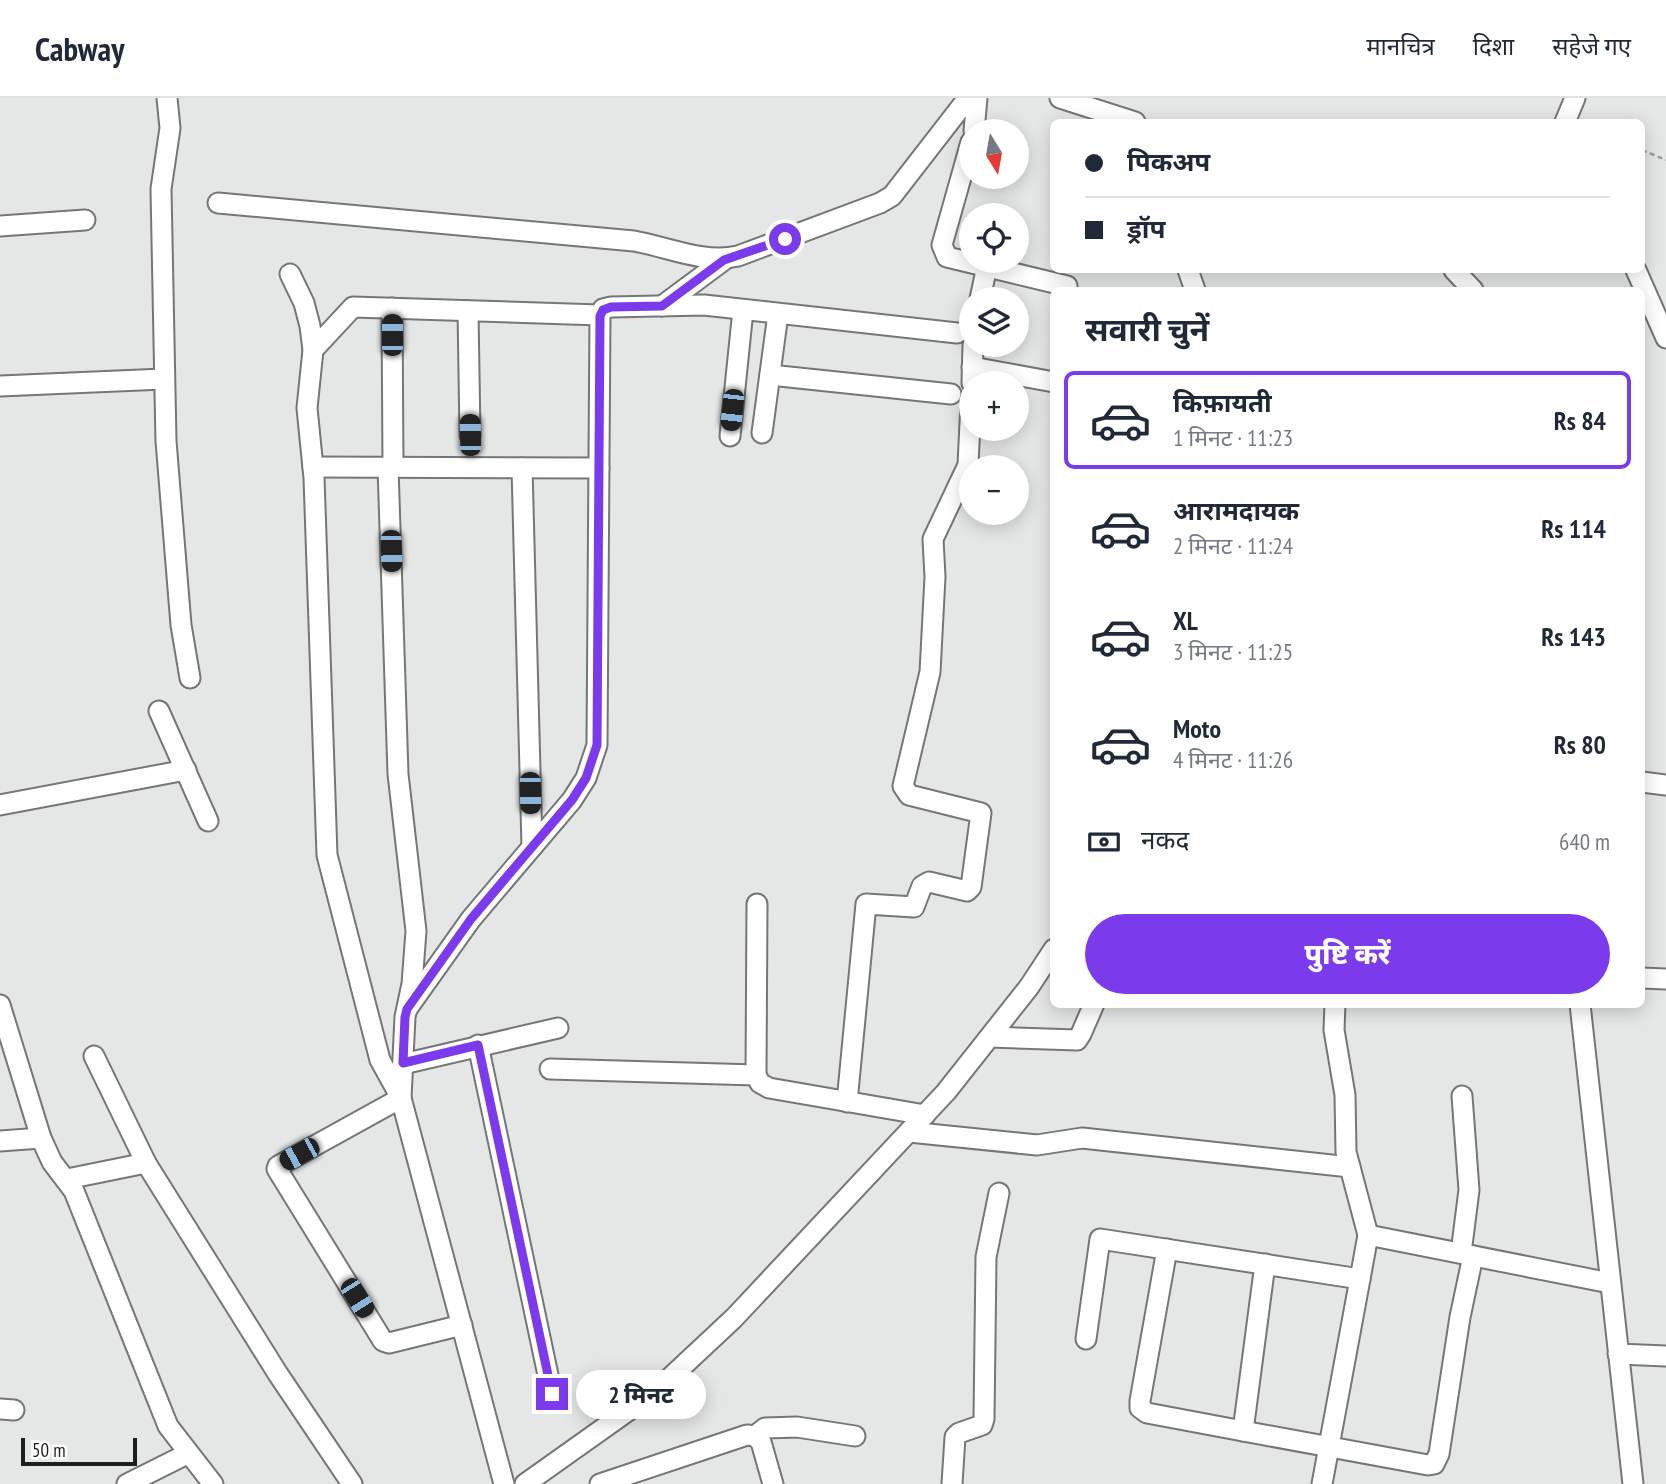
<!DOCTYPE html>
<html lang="hi">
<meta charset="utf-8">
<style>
:root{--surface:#fff;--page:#f2f2f3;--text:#1f2937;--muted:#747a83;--line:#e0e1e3;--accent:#7c3aed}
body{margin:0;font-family:"PT Sans Narrow","Noto Sans Devanagari",sans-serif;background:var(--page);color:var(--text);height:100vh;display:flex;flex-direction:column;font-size:26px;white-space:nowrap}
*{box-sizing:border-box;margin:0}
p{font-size:23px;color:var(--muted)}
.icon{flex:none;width:38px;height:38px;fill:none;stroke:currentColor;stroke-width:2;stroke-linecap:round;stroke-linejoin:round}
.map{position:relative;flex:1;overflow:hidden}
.drawer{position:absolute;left:1050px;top:189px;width:595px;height:721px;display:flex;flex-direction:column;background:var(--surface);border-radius:10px;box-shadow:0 4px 18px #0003}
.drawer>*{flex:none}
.top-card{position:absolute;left:1050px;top:21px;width:595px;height:154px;border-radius:10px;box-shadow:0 4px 18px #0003;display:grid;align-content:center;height:154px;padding:0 35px;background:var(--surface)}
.needle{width:46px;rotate:169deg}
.tools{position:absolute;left:959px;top:21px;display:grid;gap:14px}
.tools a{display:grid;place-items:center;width:70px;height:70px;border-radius:50%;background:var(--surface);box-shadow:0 4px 18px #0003;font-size:35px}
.scale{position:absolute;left:21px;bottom:18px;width:116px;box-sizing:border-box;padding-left:7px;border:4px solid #1d1e1e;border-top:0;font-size:19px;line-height:24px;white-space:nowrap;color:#1d1e1e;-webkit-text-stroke:5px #fff;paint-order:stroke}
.end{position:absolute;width:32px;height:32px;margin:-16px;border:9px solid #7c3aed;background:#fff;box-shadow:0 0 0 4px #fff}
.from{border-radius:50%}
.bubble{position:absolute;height:49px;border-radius:24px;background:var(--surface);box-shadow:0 4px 18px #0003;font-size:23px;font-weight:800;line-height:49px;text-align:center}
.car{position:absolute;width:21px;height:42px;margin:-21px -10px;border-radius:9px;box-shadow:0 0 5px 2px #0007;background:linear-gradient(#222 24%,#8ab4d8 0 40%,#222 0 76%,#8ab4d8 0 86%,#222 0)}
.top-card b{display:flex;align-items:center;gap:24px;height:66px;font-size:26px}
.top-card b+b{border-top:2px solid var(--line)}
.top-card i{width:18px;height:18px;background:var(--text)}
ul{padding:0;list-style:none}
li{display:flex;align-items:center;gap:21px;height:98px;margin:0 14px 10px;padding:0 21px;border:4px solid transparent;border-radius:10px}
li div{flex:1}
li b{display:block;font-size:26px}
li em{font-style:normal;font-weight:800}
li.current{border-color:var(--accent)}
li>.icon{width:63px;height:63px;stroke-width:1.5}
h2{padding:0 35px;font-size:32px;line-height:84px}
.pay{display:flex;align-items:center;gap:18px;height:77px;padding:0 35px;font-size:26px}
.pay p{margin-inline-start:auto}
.cta{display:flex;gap:14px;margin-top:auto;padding:14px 35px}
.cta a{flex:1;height:80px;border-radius:42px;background:var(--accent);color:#fff;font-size:28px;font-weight:800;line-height:80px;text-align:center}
header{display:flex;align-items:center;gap:42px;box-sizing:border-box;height:98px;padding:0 35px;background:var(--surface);border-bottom:2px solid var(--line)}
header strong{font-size:33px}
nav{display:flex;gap:38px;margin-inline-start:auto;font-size:24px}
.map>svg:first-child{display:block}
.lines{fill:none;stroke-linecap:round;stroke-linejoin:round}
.minor-casing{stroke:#757676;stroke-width:23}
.path{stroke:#9a9b9b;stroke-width:2.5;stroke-dasharray:5 3.5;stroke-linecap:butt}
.minor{stroke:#fff;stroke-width:19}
.route{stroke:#7c3aed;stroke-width:9}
</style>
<header>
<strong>Cabway</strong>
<nav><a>मानचित्र</a><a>दिशा</a><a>सहेजे गए</a></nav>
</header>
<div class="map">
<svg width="1666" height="1386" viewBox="0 0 1666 1386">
<rect width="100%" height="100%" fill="#e5e6e6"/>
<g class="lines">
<g class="minor-casing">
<g id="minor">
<polyline points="167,0 170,30 161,91 166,343 181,527 190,580"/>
<polyline points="1060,0 1135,24"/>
<polyline points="1565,24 1575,0"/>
<polyline points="974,33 977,0"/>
<polyline points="971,44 942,147 947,159 1067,188"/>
<path d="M 218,105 L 634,143 C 668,149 704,166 738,158 L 880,105 L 892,98 L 968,0"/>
<polyline points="0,128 85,122"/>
<polyline points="1188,172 1195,192"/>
<polyline points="1454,172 1473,192"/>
<polyline points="1636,172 1666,240"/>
<polyline points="290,176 304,205 310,228 313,252 307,310 314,380 327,757 380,962 401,1000 504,1386"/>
<polyline points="980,201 987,168"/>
<polyline points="662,208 724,162"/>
<polyline points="392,210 393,369"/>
<polyline points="468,213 470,337"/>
<polyline points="313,252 353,209 600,217"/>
<polyline points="972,269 1054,284"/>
<polyline points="770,277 951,296"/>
<polyline points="972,285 973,247"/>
<polyline points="0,288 164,281"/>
<polyline points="762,335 778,216"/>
<polyline points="730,338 743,212"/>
<polyline points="313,369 599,370"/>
<polyline points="388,369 398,676 416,833 412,886 405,919 401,1000 278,1068 277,1071 383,1243 389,1245 462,1227"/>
<polyline points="522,370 532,749"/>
<polyline points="159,613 208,723"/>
<polyline points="1642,684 1666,687"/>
<polyline points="0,707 186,672"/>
<polyline points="757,806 756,977 760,985 769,990 925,1017"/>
<polyline points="1642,880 1666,881"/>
<polyline points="1335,906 1334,932 1345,997 1346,1054 1368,1137"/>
<polyline points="1580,906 1633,1386"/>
<polyline points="0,907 41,1040 52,1064 74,1093 168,1328 213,1386"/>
<polyline points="407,911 471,821 572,702 586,680 597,647 600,217 603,211 611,209 704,207 957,235"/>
<polyline points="990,939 1077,942 1081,936 1094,906"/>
<polyline points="478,947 552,1296"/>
<polyline points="94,958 146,1065 278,1276 352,1386"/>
<polyline points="403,966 558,930"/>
<polyline points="550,971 756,977"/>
<polyline points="847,1004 866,806 914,809 922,788 929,784 967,793 971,789 981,715 909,697 903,688 930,574 935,479 933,441 968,367 971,304"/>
<polyline points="909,1034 1037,1047 1082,1040 1350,1069"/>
<polyline points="0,1043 41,1040"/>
<polyline points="67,1081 146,1065"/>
<polyline points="1167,1151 1140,1303 1140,1310 1147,1315 1243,1333"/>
<polyline points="1461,1155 1469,1092 1462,998"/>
<polyline points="1265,1166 1243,1333 1428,1367 1434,1366 1439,1356 1460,1219 1473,1158"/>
<polyline points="1086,1241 1100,1141 1360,1181 1368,1137 1610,1185"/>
<polyline points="1618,1256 1666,1258"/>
<polyline points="0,1311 14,1312"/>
<polyline points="755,1338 765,1330 797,1329 855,1338"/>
<polyline points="127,1386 187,1356"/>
<polyline points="525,1386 656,1293 734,1220 946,994 1029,889 1054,851"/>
<polyline points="600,1386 747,1337 755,1338 761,1344 773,1386"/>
<polyline points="952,1386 955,1339 959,1335 982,1327 984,1321 986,1159 999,1095"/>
<polyline points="1322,1386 1360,1181"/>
</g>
</g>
<polyline class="path" points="1642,52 1666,62"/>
<use href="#minor" class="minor"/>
</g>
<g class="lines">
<polyline class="route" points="552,1296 478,947 403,965 405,919 407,911 471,821 572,702 586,680 597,647 600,218 603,212 611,209 662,208 724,162 785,141"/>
</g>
</svg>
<div class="tools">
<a><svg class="needle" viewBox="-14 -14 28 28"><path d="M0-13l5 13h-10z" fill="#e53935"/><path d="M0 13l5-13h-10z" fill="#747a83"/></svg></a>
<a><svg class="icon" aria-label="locate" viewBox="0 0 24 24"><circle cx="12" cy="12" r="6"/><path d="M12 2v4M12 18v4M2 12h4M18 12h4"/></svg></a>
<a><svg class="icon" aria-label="layers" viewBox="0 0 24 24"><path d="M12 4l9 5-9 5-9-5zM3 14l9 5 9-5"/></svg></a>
<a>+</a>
<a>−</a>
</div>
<div class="scale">50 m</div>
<i class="end from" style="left:785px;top:141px"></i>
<i class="end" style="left:552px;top:1296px"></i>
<div class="bubble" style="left:576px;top:1272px;width:130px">2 मिनट</div>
<i class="car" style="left:392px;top:237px;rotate:0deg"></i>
<i class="car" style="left:732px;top:312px;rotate:186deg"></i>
<i class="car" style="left:470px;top:337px;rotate:359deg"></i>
<i class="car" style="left:391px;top:453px;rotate:178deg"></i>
<i class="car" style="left:530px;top:695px;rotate:179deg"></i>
<i class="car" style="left:299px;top:1056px;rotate:241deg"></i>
<i class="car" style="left:357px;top:1200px;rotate:148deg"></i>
<div class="top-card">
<b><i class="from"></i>पिकअप</b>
<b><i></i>ड्रॉप</b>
</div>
<section class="drawer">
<h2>सवारी चुनें</h2>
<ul>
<li class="current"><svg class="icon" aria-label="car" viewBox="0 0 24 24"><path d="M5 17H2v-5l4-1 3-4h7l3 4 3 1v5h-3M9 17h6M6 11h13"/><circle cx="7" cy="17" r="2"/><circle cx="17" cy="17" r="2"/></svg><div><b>किफ़ायती</b><p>1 मिनट · 11:23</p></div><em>Rs 84</em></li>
<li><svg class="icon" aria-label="car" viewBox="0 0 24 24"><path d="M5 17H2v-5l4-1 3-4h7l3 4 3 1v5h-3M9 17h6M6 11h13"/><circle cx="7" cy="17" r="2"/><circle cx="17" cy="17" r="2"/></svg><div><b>आरामदायक</b><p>2 मिनट · 11:24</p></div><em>Rs 114</em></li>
<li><svg class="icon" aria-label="car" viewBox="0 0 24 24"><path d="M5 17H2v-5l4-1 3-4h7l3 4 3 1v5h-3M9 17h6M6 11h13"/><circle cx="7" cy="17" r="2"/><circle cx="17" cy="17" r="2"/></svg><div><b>XL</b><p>3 मिनट · 11:25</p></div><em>Rs 143</em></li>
<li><svg class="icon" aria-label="car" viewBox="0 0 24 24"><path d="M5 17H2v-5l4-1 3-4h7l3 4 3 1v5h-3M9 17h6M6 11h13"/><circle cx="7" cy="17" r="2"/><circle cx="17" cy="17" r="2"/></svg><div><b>Moto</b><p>4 मिनट · 11:26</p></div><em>Rs 80</em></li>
</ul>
<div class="pay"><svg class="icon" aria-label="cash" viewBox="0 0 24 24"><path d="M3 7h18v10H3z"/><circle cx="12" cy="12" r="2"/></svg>नकद<p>640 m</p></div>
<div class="cta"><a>पुष्टि करें</a></div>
</section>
</div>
